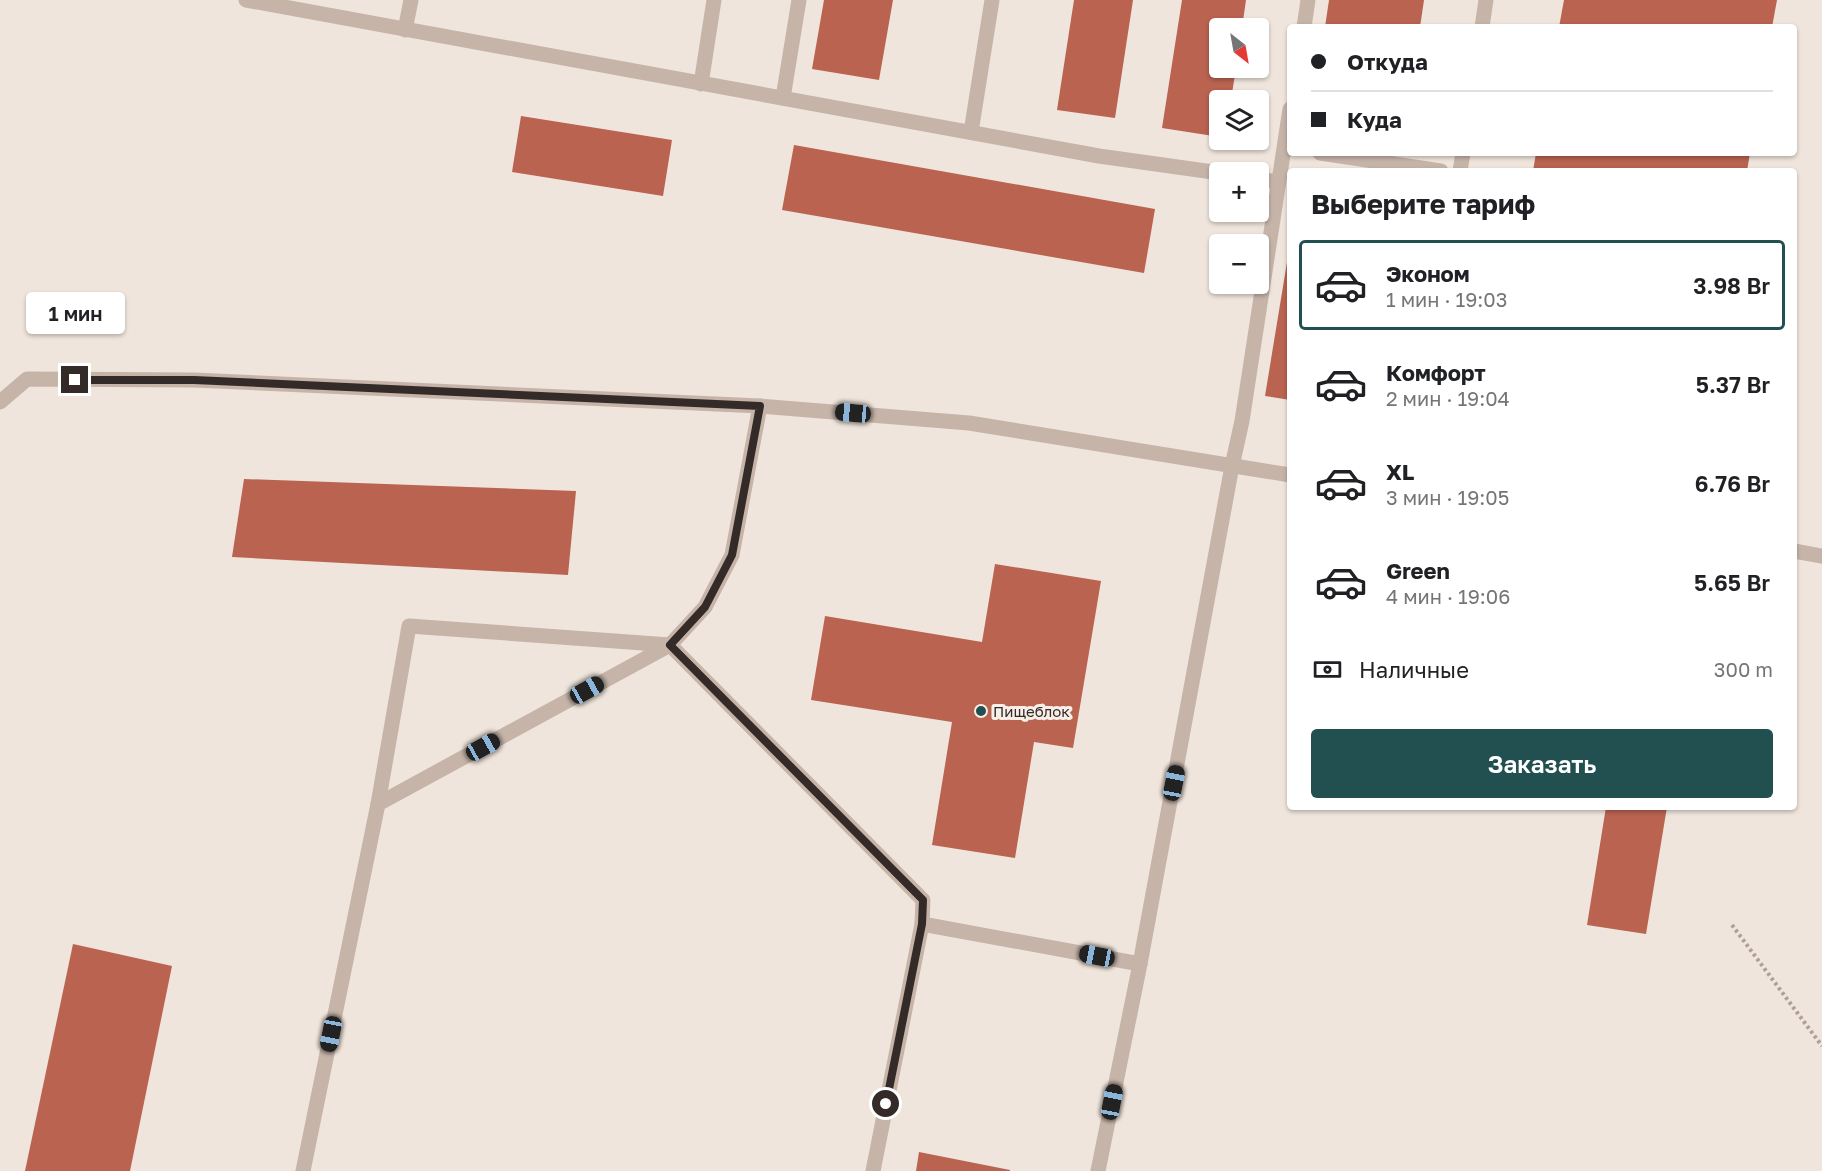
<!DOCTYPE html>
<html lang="ru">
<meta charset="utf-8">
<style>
:root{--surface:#fff;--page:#f6f6f6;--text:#202124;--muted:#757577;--line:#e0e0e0;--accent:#225051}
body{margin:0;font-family:"Golos Text",sans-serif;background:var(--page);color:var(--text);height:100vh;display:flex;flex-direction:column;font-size:22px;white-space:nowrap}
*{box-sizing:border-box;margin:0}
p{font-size:20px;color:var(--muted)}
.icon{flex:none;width:33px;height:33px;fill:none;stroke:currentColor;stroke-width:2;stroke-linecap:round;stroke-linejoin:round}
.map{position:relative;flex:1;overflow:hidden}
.drawer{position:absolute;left:1287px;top:168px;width:510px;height:642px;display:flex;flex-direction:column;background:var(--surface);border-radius:6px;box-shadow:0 2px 4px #0004}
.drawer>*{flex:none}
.hud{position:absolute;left:1287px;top:24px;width:510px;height:132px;border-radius:6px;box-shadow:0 2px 4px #0004;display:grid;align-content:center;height:132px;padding:0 24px;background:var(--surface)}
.needle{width:39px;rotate:149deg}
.controls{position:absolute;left:1209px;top:18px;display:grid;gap:12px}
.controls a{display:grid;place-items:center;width:60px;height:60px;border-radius:6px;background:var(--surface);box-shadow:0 2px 4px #0004;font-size:30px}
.end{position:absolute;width:27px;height:27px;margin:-14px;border:8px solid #342b28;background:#fff;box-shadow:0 0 0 3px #fff}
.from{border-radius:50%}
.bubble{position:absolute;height:42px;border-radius:6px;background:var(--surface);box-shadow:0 2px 4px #0004;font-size:20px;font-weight:600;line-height:42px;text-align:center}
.car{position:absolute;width:18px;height:36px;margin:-18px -9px;border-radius:8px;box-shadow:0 0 4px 2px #0007;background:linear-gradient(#222 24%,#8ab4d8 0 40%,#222 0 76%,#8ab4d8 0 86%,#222 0)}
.hud b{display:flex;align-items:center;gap:21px;height:57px;font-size:22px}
.hud b+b{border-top:2px solid var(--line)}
.hud i{width:15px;height:15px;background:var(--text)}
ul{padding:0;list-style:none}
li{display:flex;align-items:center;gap:18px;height:90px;margin:0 12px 9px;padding:0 12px;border:3px solid transparent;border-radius:6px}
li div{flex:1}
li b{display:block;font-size:22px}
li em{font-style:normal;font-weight:600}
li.active{border-color:var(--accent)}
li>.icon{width:54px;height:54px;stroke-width:1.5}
h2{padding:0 24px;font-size:27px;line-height:72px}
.pay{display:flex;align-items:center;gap:15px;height:66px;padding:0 24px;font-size:22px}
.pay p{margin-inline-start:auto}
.primary-button{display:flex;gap:12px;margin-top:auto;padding:12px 24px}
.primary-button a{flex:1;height:69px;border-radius:6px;background:var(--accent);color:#fff;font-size:24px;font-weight:600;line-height:69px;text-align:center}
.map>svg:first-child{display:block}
.building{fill:#b96350}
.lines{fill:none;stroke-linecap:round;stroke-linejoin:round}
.path{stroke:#b19f93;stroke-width:4;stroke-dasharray:3 3;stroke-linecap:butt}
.minor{stroke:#c6b4a9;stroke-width:15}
.route{stroke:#342b28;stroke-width:8}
.poi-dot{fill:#225051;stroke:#f7efe8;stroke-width:2}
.labels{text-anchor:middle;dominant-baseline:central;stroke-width:6;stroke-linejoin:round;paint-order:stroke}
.poi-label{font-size:15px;fill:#342b28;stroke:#f7efe8;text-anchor:start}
</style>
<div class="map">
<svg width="1822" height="1171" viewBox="0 0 1822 1171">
<rect width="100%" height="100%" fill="#efe5dc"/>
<g class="building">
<polygon points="824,0 893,0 879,80 812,69"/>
<polygon points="1074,0 1133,0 1115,118 1057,110"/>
<polygon points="1182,0 1246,0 1242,28 1220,28 1220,68 1236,68 1231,100 1220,100 1220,137 1162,128"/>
<polygon points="1329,0 1424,0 1420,27 1325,27"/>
<polygon points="1564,0 1777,0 1772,27 1559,27"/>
<polygon points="521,116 672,140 663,196 512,172"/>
<polygon points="794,145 1155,209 1144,273 782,210"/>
<polygon points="1536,153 1750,153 1747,171 1533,171"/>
<polygon points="1289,250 1290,250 1290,400 1265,396"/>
<polygon points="244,479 576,491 568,575 232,557"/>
<polygon points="995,564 1101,581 1073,748 1034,742 1015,858 932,845 952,722 811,700 825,616 982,642"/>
<polygon points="1606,807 1667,807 1646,934 1587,925"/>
<polygon points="73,944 172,966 130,1171 25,1171"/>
<polygon points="919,1152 1010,1170 1010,1171 916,1171"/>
</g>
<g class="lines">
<polyline class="path" points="1732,925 1822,1046"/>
<g class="minor">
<polyline points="246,0 1099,156 1220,173"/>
<polyline points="1304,27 1308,0"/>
<polyline points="1482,27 1486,0"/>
<polyline points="405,30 411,0"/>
<polyline points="701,84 714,0"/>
<polyline points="783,98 799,0"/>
<polyline points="971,132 992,0"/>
<polyline points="1320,153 1441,171"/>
<polyline points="1460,171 1463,153"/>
<polyline points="1258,179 1278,182"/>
<polyline points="0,402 27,379 194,380 760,406 969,423 1290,475"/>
<polyline points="760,406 732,555 705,607 670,645 923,900 922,924 1140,964"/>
<polyline points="1794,551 1822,556"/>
<polyline points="378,804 409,626 670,645"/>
<polyline points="303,1171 378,804 670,645"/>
<polyline points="873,1171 922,924"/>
<polyline points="1098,1171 1140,964 1232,466 1242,421 1290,109"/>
</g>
</g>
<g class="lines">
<polyline class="route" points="75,380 194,380 760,406 732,555 705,607 670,645 923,900 922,924 886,1104"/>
</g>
<circle class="poi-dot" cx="981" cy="711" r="6"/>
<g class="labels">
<g class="poi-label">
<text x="993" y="711">Пищеблок</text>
</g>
</g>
</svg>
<div class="controls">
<a><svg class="needle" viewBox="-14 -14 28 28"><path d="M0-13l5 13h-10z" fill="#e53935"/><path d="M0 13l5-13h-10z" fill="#757577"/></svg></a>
<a><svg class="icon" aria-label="layers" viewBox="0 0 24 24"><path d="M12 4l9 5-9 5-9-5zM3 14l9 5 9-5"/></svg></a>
<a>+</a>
<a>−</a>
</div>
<i class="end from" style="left:886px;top:1104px"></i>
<i class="end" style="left:75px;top:380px"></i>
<div class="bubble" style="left:26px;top:292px;width:99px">1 мин</div>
<i class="car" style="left:853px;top:413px;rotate:275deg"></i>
<i class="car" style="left:587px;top:690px;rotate:61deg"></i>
<i class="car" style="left:483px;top:747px;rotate:61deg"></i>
<i class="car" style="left:1174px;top:783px;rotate:11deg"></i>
<i class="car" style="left:1097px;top:956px;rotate:281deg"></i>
<i class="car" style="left:331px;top:1034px;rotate:191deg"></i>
<i class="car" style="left:1112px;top:1102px;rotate:11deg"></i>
<div class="hud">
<b><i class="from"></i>Откуда</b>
<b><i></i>Куда</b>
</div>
<section class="drawer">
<h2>Выберите тариф</h2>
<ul>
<li class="active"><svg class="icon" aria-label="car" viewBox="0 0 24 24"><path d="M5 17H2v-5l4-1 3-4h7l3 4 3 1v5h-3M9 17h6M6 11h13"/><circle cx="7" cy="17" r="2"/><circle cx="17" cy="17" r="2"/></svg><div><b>Эконом</b><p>1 мин · 19:03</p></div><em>3.98 Br</em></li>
<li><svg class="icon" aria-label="car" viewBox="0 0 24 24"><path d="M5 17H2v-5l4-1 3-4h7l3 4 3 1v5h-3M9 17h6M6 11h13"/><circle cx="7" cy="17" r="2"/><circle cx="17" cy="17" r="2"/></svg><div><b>Комфорт</b><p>2 мин · 19:04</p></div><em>5.37 Br</em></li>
<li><svg class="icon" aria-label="car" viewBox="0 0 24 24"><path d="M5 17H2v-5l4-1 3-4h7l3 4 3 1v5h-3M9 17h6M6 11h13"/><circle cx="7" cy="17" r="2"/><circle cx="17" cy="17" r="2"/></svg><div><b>XL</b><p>3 мин · 19:05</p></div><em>6.76 Br</em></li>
<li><svg class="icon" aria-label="car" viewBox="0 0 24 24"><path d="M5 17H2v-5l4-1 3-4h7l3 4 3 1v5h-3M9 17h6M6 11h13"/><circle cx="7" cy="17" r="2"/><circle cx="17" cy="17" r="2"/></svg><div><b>Green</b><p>4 мин · 19:06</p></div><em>5.65 Br</em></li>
</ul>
<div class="pay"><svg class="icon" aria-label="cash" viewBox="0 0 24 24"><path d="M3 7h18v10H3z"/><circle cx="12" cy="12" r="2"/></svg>Наличные<p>300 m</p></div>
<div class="primary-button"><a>Заказать</a></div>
</section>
</div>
